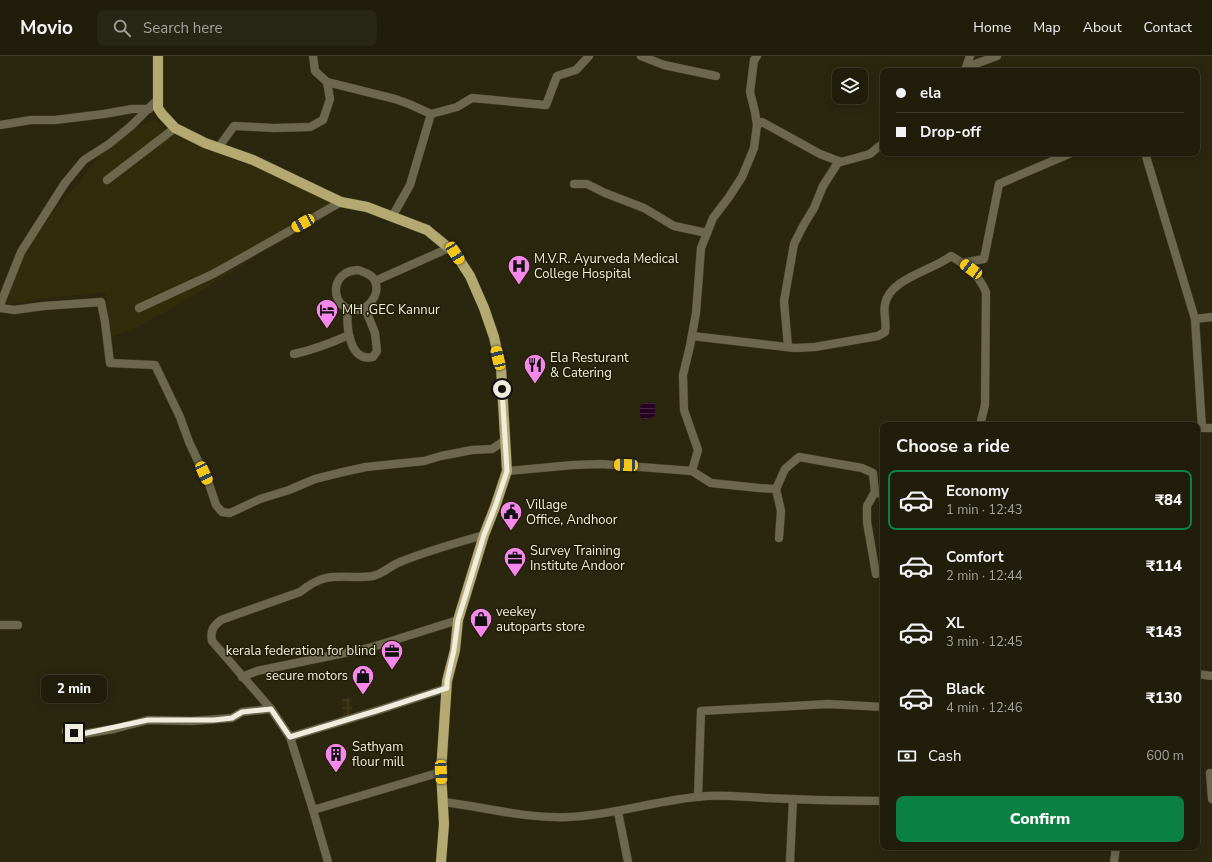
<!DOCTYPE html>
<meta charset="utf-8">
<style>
:root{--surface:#201d0b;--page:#282614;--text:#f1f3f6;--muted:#a2a29d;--line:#3d3b2c;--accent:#0b8043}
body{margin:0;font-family:"Nunito Sans",sans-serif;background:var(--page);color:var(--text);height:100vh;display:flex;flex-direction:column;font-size:15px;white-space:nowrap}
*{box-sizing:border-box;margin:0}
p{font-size:13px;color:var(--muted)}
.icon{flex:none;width:22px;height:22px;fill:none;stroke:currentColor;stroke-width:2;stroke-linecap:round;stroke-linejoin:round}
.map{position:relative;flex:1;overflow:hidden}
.panel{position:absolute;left:880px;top:366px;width:320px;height:428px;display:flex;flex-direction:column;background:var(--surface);border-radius:8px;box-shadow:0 2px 10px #0003,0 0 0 1px var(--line)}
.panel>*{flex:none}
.hud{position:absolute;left:880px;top:12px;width:320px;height:88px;border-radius:8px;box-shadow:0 2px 10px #0003,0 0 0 1px var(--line);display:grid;align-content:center;height:88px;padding:0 16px;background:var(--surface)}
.buttons{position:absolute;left:832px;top:12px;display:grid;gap:8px}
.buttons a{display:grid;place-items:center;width:36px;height:36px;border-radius:8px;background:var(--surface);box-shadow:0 2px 10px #0003,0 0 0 1px var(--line);font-size:20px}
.end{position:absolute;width:18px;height:18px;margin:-9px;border:5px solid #efedde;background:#111;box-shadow:0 0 0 2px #111}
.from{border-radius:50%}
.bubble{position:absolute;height:28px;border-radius:8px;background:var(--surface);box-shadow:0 2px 10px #0003,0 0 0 1px var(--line);font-size:13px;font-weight:800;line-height:28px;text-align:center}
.car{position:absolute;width:12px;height:24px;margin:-12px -6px;border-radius:5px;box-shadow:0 0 3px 1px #0007;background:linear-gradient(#f5c518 24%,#345 0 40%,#f5c518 0 76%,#345 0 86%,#f5c518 0)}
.hud b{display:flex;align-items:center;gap:14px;height:38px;font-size:15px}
.hud b+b{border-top:1px solid var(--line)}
.hud i{width:10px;height:10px;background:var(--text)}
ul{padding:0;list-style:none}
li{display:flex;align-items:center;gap:12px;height:60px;margin:0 8px 6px;padding:0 8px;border:2px solid transparent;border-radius:8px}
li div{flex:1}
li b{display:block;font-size:15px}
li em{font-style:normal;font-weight:800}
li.current{border-color:var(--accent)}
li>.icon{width:36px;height:36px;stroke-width:1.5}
h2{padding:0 16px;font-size:18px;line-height:48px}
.pay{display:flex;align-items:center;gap:10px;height:44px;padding:0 16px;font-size:15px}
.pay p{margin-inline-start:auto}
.primary-button{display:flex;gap:8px;margin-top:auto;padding:8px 16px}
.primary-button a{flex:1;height:46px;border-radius:8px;background:var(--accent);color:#fff;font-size:16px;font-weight:800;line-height:46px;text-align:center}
header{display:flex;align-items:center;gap:24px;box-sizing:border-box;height:56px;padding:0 20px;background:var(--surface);border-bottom:1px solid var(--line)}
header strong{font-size:19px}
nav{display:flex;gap:22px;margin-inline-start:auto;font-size:14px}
.search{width:280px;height:36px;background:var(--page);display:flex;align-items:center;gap:10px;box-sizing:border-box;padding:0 14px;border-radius:8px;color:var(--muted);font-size:15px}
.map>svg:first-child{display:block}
.built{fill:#322c0c}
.industrial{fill:url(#industrial-grid)}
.water{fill:url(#water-rules)}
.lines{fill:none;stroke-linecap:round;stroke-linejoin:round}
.minor-casing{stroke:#46432c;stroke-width:9}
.major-casing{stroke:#46432c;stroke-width:11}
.minor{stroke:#6d684d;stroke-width:8}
.major{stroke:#b4aa71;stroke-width:10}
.route{stroke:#efedde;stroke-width:5}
.labels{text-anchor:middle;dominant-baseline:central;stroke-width:3;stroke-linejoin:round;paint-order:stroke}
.poi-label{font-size:13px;fill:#efedde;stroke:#211d05;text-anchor:start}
</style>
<header>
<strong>Movio</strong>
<div class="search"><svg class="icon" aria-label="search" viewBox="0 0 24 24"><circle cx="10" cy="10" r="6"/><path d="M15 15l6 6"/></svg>Search here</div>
<nav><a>Home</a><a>Map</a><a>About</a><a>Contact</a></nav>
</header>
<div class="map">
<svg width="1212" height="806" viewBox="0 0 1212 806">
<defs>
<pattern id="industrial-grid" width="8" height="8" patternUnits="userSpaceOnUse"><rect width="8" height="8" fill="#322c0c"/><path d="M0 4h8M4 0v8" fill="none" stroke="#464123"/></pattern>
<pattern id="water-rules" width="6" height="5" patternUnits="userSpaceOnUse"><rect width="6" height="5" fill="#270025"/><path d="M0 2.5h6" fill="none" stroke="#472644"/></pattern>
</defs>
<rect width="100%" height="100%" fill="#2b270f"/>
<polygon class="built" points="156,65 170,76 179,77 230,102 299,128 325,141 336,154 312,171 259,198 230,217 171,253 130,275 111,281 105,236 39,243 7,249 14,220 28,193 53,156 70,136 79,128 90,111 103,97 122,80 136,71 149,66"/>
<polygon class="industrial" points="350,642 353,658 343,661 342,643"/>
<path class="water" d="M 649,346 L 655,348 L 655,360 L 643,364 C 639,359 639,356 641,349 Z"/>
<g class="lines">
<g class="minor-casing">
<g id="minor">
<polyline points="641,0 664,9 716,20"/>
<polyline points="967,11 997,0"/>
<polyline points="965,14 970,0"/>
<polyline points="327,26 395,43 409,48 431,58 410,129 392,161"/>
<polyline points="431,58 457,51 472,42 546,49 557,20 576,14 589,0"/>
<polyline points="0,69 31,64 55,64 104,58 132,53 149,53"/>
<polyline points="757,69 755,56 750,36 754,4 757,0"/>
<polyline points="218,92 234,70 274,72 310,71 323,64 330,43 327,26 315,15 313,0"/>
<polyline points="1145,97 1195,263 1212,261"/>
<polyline points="107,124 175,72"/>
<polyline points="574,128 587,128 605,137 644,152 674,170 707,177"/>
<polyline points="962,207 984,203 999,128 1071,97"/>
<path d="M 358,214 C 364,216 373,219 375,225 C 381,239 367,256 353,254 C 330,251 329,215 358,214 Z"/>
<polyline points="375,225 449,192"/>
<polyline points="0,249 21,196 65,127 84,104 109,88 131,70 158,43"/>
<polyline points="0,252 14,254 44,250 101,246 105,266 110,307 155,309 180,361 189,386 209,428 216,449 222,456 230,457 260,443 289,434 315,423 343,416 366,411 424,405 441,400 472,394 492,393 504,385"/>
<polyline points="139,252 213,218 341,146"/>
<path d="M 348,253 C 346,269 349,307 373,301 L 377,295 L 375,277 L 367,257 L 367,251"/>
<polyline points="1195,263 1202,372 1212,372"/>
<path d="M 692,280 L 795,292 L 815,291 L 878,280 L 885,276 C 887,267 883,257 885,248 C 890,222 932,215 951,200 C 968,210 978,218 986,236 L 985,349 L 980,369"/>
<polyline points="788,291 784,245 794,188 803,170 814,152 823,130 839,105"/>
<path d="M 294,298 C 313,294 331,287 349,279"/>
<polyline points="507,415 573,409 601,408 692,415 698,394 684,354 683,319 690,290 696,257 701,192 713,162 729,141 742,121 754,92 757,69 762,66 820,98 841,106 870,98 883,87"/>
<polyline points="692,415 711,427 759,432 776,433 785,413 799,401 862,412 873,417 875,436 883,439"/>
<polyline points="776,433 781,455 779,482"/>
<polyline points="875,436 867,450 867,466 876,518"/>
<polyline points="0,569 18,569"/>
<polyline points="1197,618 1212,620"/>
<polyline points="242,621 257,615 369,592 458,564"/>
<polyline points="66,675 83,678 114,673 148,664 192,665 232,662 242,656 271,653"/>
<polyline points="290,681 379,654 447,632"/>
<polyline points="1210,717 1212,743"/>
<polyline points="698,741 701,655 828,648 883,651"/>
<path d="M 443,746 C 485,751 526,763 569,761 C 616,759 660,743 707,740 C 726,739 745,741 765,742 C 804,744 843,745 883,745"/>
<path d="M 313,754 L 290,681 L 271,653 L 212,585 C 210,575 213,570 221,564 L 300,536 C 320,520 330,520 354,521 C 360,521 367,521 373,520 C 384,517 390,510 400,506 C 427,495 456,487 484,479"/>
<polyline points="618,756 628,806"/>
<polyline points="328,806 313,754 441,716"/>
<polyline points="790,806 793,743"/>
<polyline points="1114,806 1116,791"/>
</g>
</g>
<g class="major-casing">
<polyline id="major" points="158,0 158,52 162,58 175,72 205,87 253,104 341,146 367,151 427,174 455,197 470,220 484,252 494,281 501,312 507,415 495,451 484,479 458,564 455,594 447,625 441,716 444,768 441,806"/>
</g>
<use href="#minor" class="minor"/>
<use href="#major" class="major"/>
</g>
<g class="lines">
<polyline class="route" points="74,677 82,678 148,664 214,664 232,662 242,656 271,653 290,681 379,654 447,632 447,625 454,594 458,564 484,479 495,451 507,415 502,333"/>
</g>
<defs>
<g id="hospital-pin" transform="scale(1.15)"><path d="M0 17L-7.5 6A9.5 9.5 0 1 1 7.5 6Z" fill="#f688ec" stroke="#211d05"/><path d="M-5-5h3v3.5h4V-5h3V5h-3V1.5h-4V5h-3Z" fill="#111"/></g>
<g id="hotel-pin" transform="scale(1.15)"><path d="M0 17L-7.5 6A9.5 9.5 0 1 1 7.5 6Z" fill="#f688ec" stroke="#211d05"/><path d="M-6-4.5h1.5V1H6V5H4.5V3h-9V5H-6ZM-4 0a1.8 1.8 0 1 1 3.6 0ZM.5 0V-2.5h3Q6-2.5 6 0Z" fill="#111"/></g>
<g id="restaurant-pin" transform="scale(1.15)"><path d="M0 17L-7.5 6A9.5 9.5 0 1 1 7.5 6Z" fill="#f688ec" stroke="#211d05"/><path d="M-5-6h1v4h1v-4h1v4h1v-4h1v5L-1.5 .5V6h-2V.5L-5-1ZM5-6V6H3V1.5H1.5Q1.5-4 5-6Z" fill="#111"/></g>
<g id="civic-pin" transform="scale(1.15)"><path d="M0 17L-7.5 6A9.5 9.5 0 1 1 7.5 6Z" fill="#f688ec" stroke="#211d05"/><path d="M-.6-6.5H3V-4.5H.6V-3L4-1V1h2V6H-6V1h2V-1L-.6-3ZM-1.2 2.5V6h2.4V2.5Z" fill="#111"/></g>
<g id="office-pin" transform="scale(1.15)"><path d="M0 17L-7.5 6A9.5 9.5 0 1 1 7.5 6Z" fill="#f688ec" stroke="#211d05"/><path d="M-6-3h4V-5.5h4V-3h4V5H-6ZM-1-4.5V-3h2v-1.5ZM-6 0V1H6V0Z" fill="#111"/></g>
<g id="shop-pin" transform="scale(1.15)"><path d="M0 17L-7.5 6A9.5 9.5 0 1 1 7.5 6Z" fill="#f688ec" stroke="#211d05"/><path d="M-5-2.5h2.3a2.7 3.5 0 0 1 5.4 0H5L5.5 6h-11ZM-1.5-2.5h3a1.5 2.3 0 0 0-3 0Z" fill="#111"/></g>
<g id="building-pin" transform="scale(1.15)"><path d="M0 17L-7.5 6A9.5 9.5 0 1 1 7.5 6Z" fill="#f688ec" stroke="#211d05"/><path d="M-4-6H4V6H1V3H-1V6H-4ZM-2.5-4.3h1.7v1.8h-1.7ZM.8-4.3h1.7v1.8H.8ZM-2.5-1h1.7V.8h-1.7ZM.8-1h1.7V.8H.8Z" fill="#111"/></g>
</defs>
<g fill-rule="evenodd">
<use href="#hospital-pin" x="519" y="210"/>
<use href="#hotel-pin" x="327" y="254"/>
<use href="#restaurant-pin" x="535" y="309"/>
<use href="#civic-pin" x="511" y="456"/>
<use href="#office-pin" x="515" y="502"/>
<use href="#shop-pin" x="481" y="563"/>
<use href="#office-pin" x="392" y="595"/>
<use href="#shop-pin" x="363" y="620"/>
<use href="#building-pin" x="336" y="698"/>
</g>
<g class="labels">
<g class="poi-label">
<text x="534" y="203">M.V.R. Ayurveda Medical<tspan x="534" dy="15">College Hospital</tspan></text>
<text x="342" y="254">MH ,GEC Kannur</text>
<text x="550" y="302">Ela Resturant<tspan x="550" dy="15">&amp; Catering</tspan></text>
<text x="526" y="449">Village<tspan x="526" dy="15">Office, Andhoor</tspan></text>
<text x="530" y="495">Survey Training<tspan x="530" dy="15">Institute Andoor</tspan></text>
<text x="496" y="556">veekey<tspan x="496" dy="15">autoparts store</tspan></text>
<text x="376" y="595" text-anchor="end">kerala federation for blind</text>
<text x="348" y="620" text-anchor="end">secure motors</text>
<text x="352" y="691">Sathyam<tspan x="352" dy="15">flour mill</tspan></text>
</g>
</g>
</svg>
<div class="buttons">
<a><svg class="icon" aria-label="layers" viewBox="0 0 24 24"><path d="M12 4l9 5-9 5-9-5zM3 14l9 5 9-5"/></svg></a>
</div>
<i class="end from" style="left:502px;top:333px"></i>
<i class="end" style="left:74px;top:677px"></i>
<div class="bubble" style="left:41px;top:619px;width:66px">2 min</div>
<i class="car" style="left:303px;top:167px;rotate:241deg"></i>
<i class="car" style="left:455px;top:197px;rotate:148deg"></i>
<i class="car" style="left:971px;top:213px;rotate:306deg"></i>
<i class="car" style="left:498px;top:302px;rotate:347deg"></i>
<i class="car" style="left:626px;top:409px;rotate:272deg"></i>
<i class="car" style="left:204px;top:417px;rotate:155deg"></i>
<i class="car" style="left:441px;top:716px;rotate:177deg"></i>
<div class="hud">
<b><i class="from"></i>ela</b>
<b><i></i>Drop-off</b>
</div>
<section class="panel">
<h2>Choose a ride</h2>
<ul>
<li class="current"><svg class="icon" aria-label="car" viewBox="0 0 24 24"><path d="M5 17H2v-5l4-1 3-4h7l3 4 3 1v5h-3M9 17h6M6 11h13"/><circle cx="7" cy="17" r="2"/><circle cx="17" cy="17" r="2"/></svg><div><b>Economy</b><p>1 min · 12:43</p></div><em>₹84</em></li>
<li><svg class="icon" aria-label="car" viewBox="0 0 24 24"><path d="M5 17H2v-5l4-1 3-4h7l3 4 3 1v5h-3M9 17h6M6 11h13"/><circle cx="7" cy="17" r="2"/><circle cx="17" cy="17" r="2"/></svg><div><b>Comfort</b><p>2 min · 12:44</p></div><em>₹114</em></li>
<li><svg class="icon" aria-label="car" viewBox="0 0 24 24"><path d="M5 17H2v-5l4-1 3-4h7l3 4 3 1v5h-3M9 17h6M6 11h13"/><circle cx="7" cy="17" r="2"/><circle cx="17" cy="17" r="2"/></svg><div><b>XL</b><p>3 min · 12:45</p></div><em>₹143</em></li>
<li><svg class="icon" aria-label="car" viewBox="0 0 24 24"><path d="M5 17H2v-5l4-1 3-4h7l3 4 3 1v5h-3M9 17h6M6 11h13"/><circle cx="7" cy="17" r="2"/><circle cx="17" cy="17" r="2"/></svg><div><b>Black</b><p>4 min · 12:46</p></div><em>₹130</em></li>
</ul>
<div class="pay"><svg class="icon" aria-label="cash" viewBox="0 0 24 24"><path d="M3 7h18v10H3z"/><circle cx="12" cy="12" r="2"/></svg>Cash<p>600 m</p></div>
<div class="primary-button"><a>Confirm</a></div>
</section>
</div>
